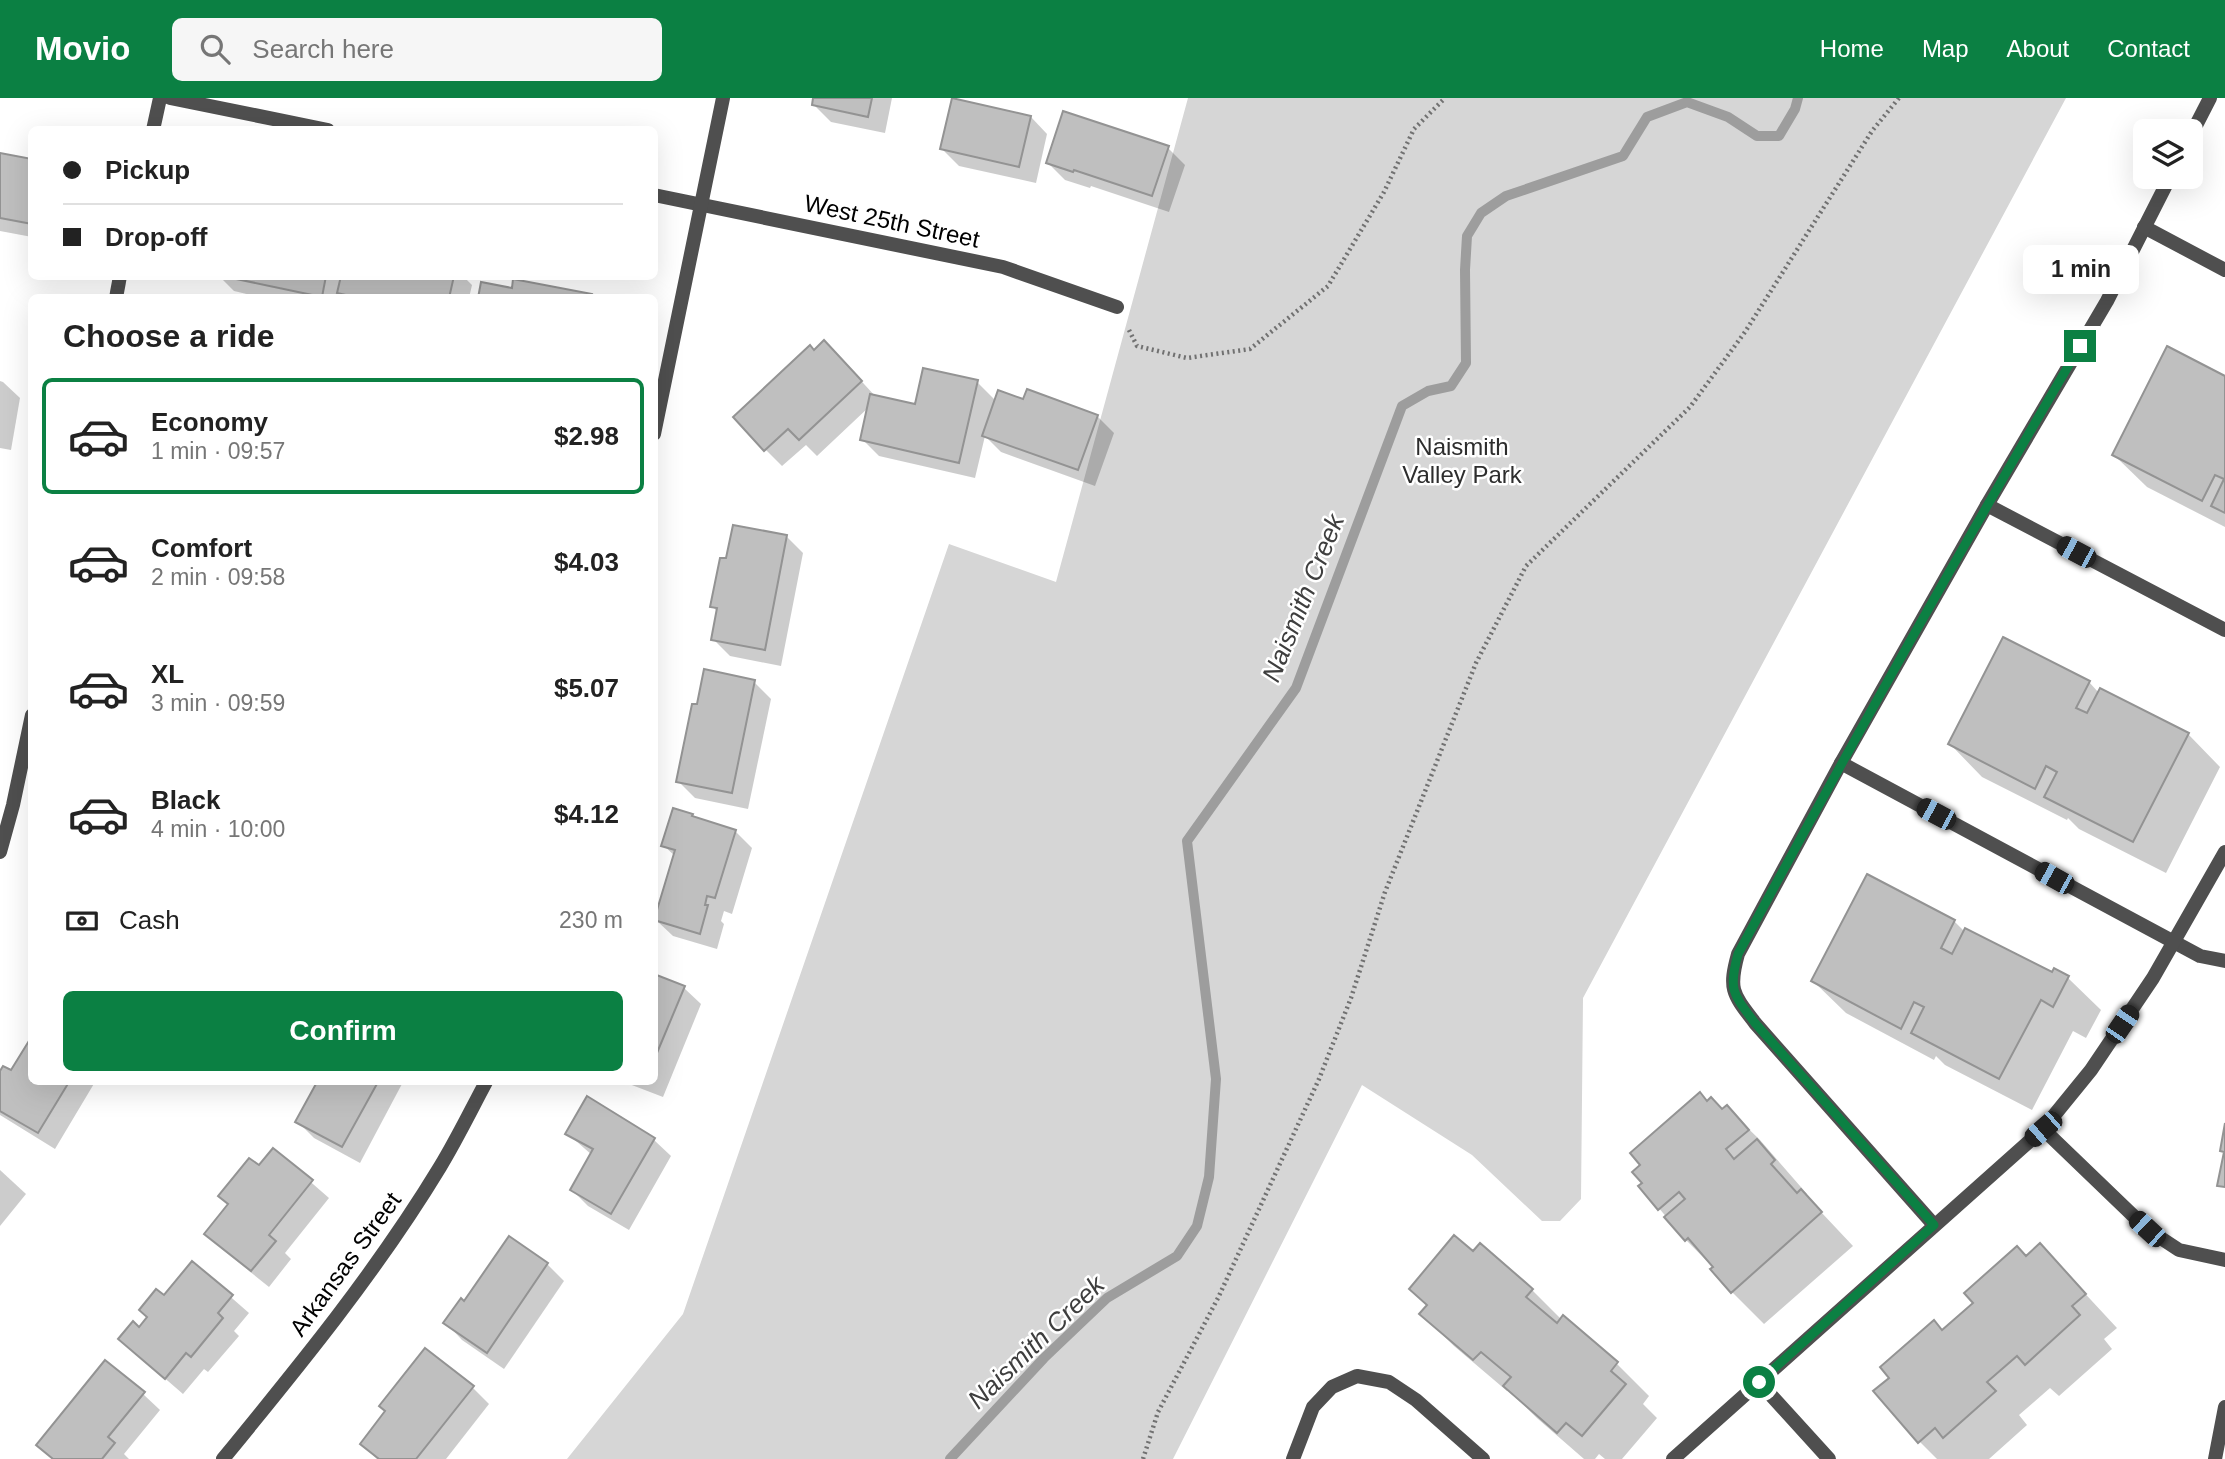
<!DOCTYPE html>
<meta charset="utf-8">
<style>
:root{--surface:#fff;--page:#f6f6f6;--text:#222;--muted:#767676;--line:#e0e0e0;--accent:#0b8043}
body{margin:0;font-family:Arial,sans-serif;background:var(--page);color:var(--text);height:100vh;display:flex;flex-direction:column;font-size:26px;white-space:nowrap}
*{box-sizing:border-box;margin:0}
p{font-size:23px;color:var(--muted)}
.icon{flex:none;width:38px;height:38px;fill:none;stroke:currentColor;stroke-width:2;stroke-linecap:round;stroke-linejoin:round}
.map{position:relative;flex:1;overflow:hidden}
.sheet{position:absolute;left:28px;top:196px;width:630px;height:791px;display:flex;flex-direction:column;background:var(--surface);border-radius:10px;box-shadow:0 7px 28px #0002}
.sheet>*{flex:none}
.hud{position:absolute;left:28px;top:28px;width:630px;height:154px;border-radius:10px;box-shadow:0 7px 28px #0002;display:grid;align-content:center;height:154px;padding:0 35px;background:var(--surface)}
.tools{position:absolute;left:2133px;top:21px;display:grid;gap:14px}
.tools a{display:grid;place-items:center;width:70px;height:70px;border-radius:10px;background:var(--surface);box-shadow:0 7px 28px #0002;font-size:35px}
.end{position:absolute;width:32px;height:32px;margin:-16px;border:9px solid #0b8043;background:#fff;box-shadow:0 0 0 4px #fff}
.from{border-radius:50%}
.bubble{position:absolute;height:49px;border-radius:10px;background:var(--surface);box-shadow:0 7px 28px #0002;font-size:23px;font-weight:800;line-height:49px;text-align:center}
.car{position:absolute;width:21px;height:42px;margin:-21px -10px;border-radius:9px;box-shadow:0 0 5px 2px #0007;background:linear-gradient(#222 24%,#8ab4d8 0 40%,#222 0 76%,#8ab4d8 0 86%,#222 0)}
.hud b{display:flex;align-items:center;gap:24px;height:66px;font-size:26px}
.hud b+b{border-top:2px solid var(--line)}
.hud i{width:18px;height:18px;background:var(--text)}
ul{padding:0;list-style:none}
li{display:flex;align-items:center;gap:21px;height:116px;margin:0 14px 10px;padding:0 21px;border:4px solid transparent;border-radius:10px}
li div{flex:1}
li b{display:block;font-size:26px}
li em{font-style:normal;font-weight:800}
li.on{border-color:var(--accent)}
li>.icon{width:63px;height:63px;stroke-width:1.5}
h2{padding:0 35px;font-size:32px;line-height:84px}
.pay{display:flex;align-items:center;gap:18px;height:77px;padding:0 35px;font-size:26px}
.pay p{margin-inline-start:auto}
.button{display:flex;gap:14px;margin-top:auto;padding:14px 35px}
.button a{flex:1;height:80px;border-radius:10px;background:var(--accent);color:#fff;font-size:28px;font-weight:800;line-height:80px;text-align:center}
header{display:flex;align-items:center;gap:42px;box-sizing:border-box;height:98px;padding:0 35px;background:var(--accent);color:#fff}
header strong{font-size:33px}
nav{display:flex;gap:38px;margin-inline-start:auto;font-size:24px}
.search{width:490px;height:63px;background:var(--page);display:flex;align-items:center;gap:18px;box-sizing:border-box;padding:0 24px;border-radius:10px;color:var(--muted);font-size:26px}
.map>svg:first-child{display:block}
.green{fill:#d6d6d6}
.shadow{fill:#0003}
.lines{fill:none;stroke-linecap:round;stroke-linejoin:round}
.stream{stroke:#9d9d9d;stroke-width:10}
.building{fill:#bfbfbf;stroke:#939393;stroke-width:2}
.path{stroke:#717171;stroke-width:4.5;stroke-dasharray:2 3.5;stroke-linecap:butt}
.service{stroke:#4f4f4f;stroke-width:14}
.minor{stroke:#4f4f4f;stroke-width:14}
.route{stroke:#0b8043;stroke-width:9}
.labels{text-anchor:middle;dominant-baseline:central;stroke-width:5;stroke-linejoin:round;paint-order:stroke}
.street-label{font-size:24px;fill:#000;stroke:#fff}
.park-label{font-size:24px;fill:#2d2d2d;stroke:#fff}
.water-label{font-size:26px;font-style:italic;fill:#3e3e3e;stroke:#fff}
</style>
<header>
<strong>Movio</strong>
<div class="search"><svg class="icon" aria-label="search" viewBox="0 0 24 24"><circle cx="10" cy="10" r="6"/><path d="M15 15l6 6"/></svg>Search here</div>
<nav><a>Home</a><a>Map</a><a>About</a><a>Contact</a></nav>
</header>
<div class="map">
<svg width="2225" height="1361" viewBox="0 0 2225 1361">
<rect width="100%" height="100%" fill="#fff"/>
<polygon class="green" points="1188,0 2066,0 1583,900 1581,1101 1560,1123 1542,1123 1472,1057 1362,987 1173,1361 567,1361 683,1216 949,446 1056,484"/>
<g class="shadow">
<polygon points="815,0 892,0 885,35 831,24 814,7"/>
<polygon points="1031,19 1047,36 1036,85 959,68 942,51"/>
<polygon points="1168,50 1185,67 1169,114 1091,88 1090,90 1065,82 1048,65"/>
<polygon points="0,57 32,62 32,139 0,133"/>
<polygon points="219,178 463,178 472,187 469,200 344,200 342,197 342,200 264,200 234,193"/>
<polygon points="814,254 841,261 876,299 916,308 977,284 996,303 1024,303 1097,318 1114,335 1095,388 1001,354 985,338 975,380 879,358 862,341 869,309 817,358 806,347 782,368 765,351"/>
<polygon points="2225,280 2225,429 2147,389 2114,357"/>
<polygon points="0,283 3,284 20,300 11,352 0,350"/>
<polygon points="786,438 803,455 781,568 730,558 713,541 718,514 712,508"/>
<polygon points="754,584 771,601 748,711 695,700 678,683 699,608"/>
<polygon points="2089,584 2099,595 2188,636 2220,669 2166,775 2079,731 2068,720 2067,722 1982,679 1950,646"/>
<polygon points="692,717 696,721 735,733 752,750 732,816 724,813 721,823 724,826 717,851 673,838 656,822 675,758 663,747"/>
<polygon points="1868,778 1954,823 1965,834 2053,877 2068,880 2101,912 2086,940 2073,933 2032,1012 1945,967 1936,958 1934,962 1846,915 1813,883"/>
<polygon points="654,878 684,890 701,906 663,999 624,984 654,984"/>
<polygon points="0,976 32,984 95,984 55,1051 0,1017"/>
<polygon points="319,984 403,984 360,1065 314,1040 298,1024"/>
<polygon points="1708,1004 1723,1013 1727,1010 1760,1042 1807,1096 1805,1097 1853,1148 1764,1226 1732,1194 1714,1170 1686,1142 1640,1088"/>
<polygon points="568,1036 654,1042 671,1058 629,1132 588,1108 572,1092 592,1057"/>
<polygon points="274,1052 329,1100 285,1155 291,1161 269,1189 223,1152 207,1136 229,1107 220,1098 259,1070"/>
<polygon points="0,1072 26,1096 0,1128"/>
<polygon points="2040,1147 2117,1230 2104,1241 2112,1251 2059,1298 2050,1290 2019,1317 2027,1327 1989,1361 1937,1361 1919,1343 1943,1234"/>
<polygon points="1473,1156 1532,1192 1562,1222 1564,1219 1617,1266 1649,1298 1643,1306 1657,1320 1622,1361 1605,1361 1599,1356 1595,1361 1584,1361 1538,1321 1508,1292 1507,1293 1454,1248 1422,1216"/>
<polygon points="193,1166 249,1215 234,1233 239,1238 208,1274 204,1271 183,1296 138,1257 139,1231"/>
<polygon points="547,1166 564,1183 504,1271 462,1242 446,1225 465,1206"/>
<polygon points="473,1290 489,1306 446,1361 377,1361 362,1346"/>
<polygon points="143,1296 160,1312 124,1356 129,1361 52,1361 38,1347"/>
</g>
<g class="lines">
<polyline class="stream" points="950,1361 1044,1260 1107,1200 1177,1158 1197,1128 1209,1079 1216,981 1187,743 1296,590 1402,308 1428,293 1451,288 1466,265 1465,172 1467,138 1481,115 1506,98 1623,58 1647,19 1687,4 1728,19 1757,38 1779,38 1795,11 1798,0"/>
</g>
<g class="building">
<polygon points="813,0 872,0 868,19 812,7"/>
<polygon points="952,0 1031,18 1019,69 940,51"/>
<polygon points="1063,13 1169,48 1152,98 1074,72 1073,74 1046,65"/>
<polygon points="0,55 32,61 32,126 0,120"/>
<polygon points="222,178 326,178 322,199"/>
<polygon points="341,178 454,178 449,200 359,200 337,195"/>
<polygon points="513,181 592,196 591,200 478,200 481,184 512,190"/>
<polygon points="824,242 862,283 799,342 788,331 764,353 733,319 810,247 814,252"/>
<polygon points="2167,248 2225,278 2225,415 2211,408 2224,381 2215,377 2202,403 2112,357"/>
<polygon points="923,270 978,282 959,365 860,342 870,296 915,306"/>
<polygon points="1027,291 1098,317 1078,372 982,338 998,292 1023,301"/>
<polygon points="733,427 787,437 765,552 711,542 717,510 710,509 720,460 726,460"/>
<polygon points="2003,539 2090,583 2076,610 2087,615 2100,590 2189,635 2133,744 2044,699 2057,674 2046,668 2035,691 1948,646"/>
<polygon points="704,571 755,582 732,695 676,684 692,606 697,606"/>
<polygon points="673,710 693,716 692,718 736,732 715,800 707,798 705,807 708,807 700,836 654,822 675,752 661,748"/>
<polygon points="1867,776 1955,822 1941,850 1952,856 1965,830 2052,874 2054,870 2069,878 2053,909 2041,902 1999,981 1911,935 1924,909 1914,904 1901,931 1811,883"/>
<polygon points="654,876 685,888 654,962"/>
<polygon points="32,938 32,984 69,984 38,1035 0,1013 0,973 3,968 11,972"/>
<polygon points="317,984 378,984 342,1049 295,1024"/>
<polygon points="1700,994 1707,1003 1711,999 1722,1011 1727,1007 1749,1032 1726,1051 1734,1061 1757,1041 1775,1062 1771,1066 1797,1095 1801,1091 1822,1114 1731,1195 1710,1171 1713,1169 1688,1140 1685,1143 1664,1119 1685,1101 1679,1094 1658,1112 1638,1088 1642,1085 1632,1074 1640,1067 1630,1055"/>
<polygon points="587,998 655,1040 611,1116 570,1092 593,1051 565,1036"/>
<polygon points="2225,1025 2225,1089 2217,1088 2224,1054 2220,1053"/>
<polygon points="273,1050 313,1082 269,1137 276,1143 251,1173 204,1136 228,1106 218,1098 249,1060 259,1067"/>
<polygon points="1454,1137 1473,1153 1480,1145 1533,1191 1526,1199 1557,1225 1563,1217 1618,1264 1611,1273 1626,1286 1582,1338 1566,1325 1557,1335 1503,1288 1511,1279 1481,1254 1473,1262 1419,1216 1427,1207 1409,1191"/>
<polygon points="509,1138 548,1165 487,1255 443,1225 461,1200 464,1203"/>
<polygon points="2040,1145 2086,1196 2072,1208 2080,1217 2025,1267 2017,1258 1987,1284 1996,1293 1943,1340 1935,1330 1918,1345 1873,1293 1889,1280 1880,1269 1934,1222 1942,1232 1973,1205 1964,1195 2017,1148 2026,1158"/>
<polygon points="192,1163 233,1197 218,1215 223,1220 191,1259 186,1255 165,1281 118,1241 133,1223 139,1229 147,1219 139,1212 156,1191 164,1197"/>
<polygon points="425,1250 474,1288 416,1361 379,1361 360,1346 385,1313 379,1308"/>
<polygon points="105,1262 145,1294 108,1339 115,1345 102,1361 53,1361 36,1347"/>
</g>
<g class="lines">
<g class="path">
<polyline points="1129,232 1137,248 1187,260 1250,251 1328,188 1384,94 1414,31 1445,0"/>
<polyline points="1143,1361 1158,1314 1218,1200 1319,981 1351,900 1385,794 1476,565 1526,468 1690,309 1745,234 1872,33 1899,0"/>
</g>
<g class="service">
<polyline points="2191,37 2210,0"/>
<polyline points="2144,129 2225,172"/>
<polyline points="1987,407 2225,532"/>
<polyline points="1841,665 2200,858 2225,863"/>
<polyline points="2043,1031 2147,1131 2179,1152 2225,1162"/>
<path d="M 1934,1127 L 1755,925 C 1733,896 1728,892 1738,856 L 1841,665 L 1987,407 L 2107,203 L 2170,79"/>
<polyline points="1759,1284 1829,1361"/>
<polyline points="1293,1361 1313,1309 1332,1289 1357,1278 1389,1284 1416,1302 1483,1361"/>
<polyline points="1673,1361 2043,1031 2091,972 2153,880 2225,754"/>
<polyline points="2215,1361 2225,1309"/>
</g>
<g class="minor">
<polyline points="170,0 328,32"/>
<polyline points="153,32 160,0"/>
<polyline points="654,97 1003,169 1117,209"/>
<polyline points="116,200 120,178"/>
<polyline points="654,336 723,0"/>
<polyline points="0,754 13,707 32,617"/>
<path d="M 223,1361 C 300,1267 377,1173 440,1069 C 457,1041 471,1012 486,984"/>
</g>
</g>
<g class="lines">
<path class="route" d="M 1759,1284 L 1934,1127 L 1755,925 C 1733,896 1728,892 1738,856 C 1848,651 1962,449 2080,248"/>
</g>
<g class="labels">
<g class="street-label">
<text transform="translate(892 123) rotate(12)">West 25th Street</text>
<text transform="translate(345 1166) rotate(-54)">Arkansas Street</text>
</g>
<g class="park-label">
<text x="1462" y="348">Naismith<tspan x="1462" dy="28">Valley Park</tspan></text>
</g>
<g class="water-label">
<text transform="translate(1303 500) rotate(-68)">Naismith Creek</text>
<text transform="translate(1036 1244) rotate(-44)">Naismith Creek</text>
</g>
</g>
</svg>
<div class="tools">
<a><svg class="icon" aria-label="layers" viewBox="0 0 24 24"><path d="M12 4l9 5-9 5-9-5zM3 14l9 5 9-5"/></svg></a>
</div>
<i class="end from" style="left:1759px;top:1284px"></i>
<i class="end" style="left:2080px;top:248px"></i>
<div class="bubble" style="left:2023px;top:147px;width:116px">1 min</div>
<i class="car" style="left:2076px;top:454px;rotate:298deg"></i>
<i class="car" style="left:1936px;top:716px;rotate:298deg"></i>
<i class="car" style="left:2054px;top:780px;rotate:299deg"></i>
<i class="car" style="left:2122px;top:926px;rotate:34deg"></i>
<i class="car" style="left:2043px;top:1031px;rotate:229deg"></i>
<i class="car" style="left:2147px;top:1131px;rotate:313deg"></i>
<div class="hud">
<b><i class="from"></i>Pickup</b>
<b><i></i>Drop-off</b>
</div>
<section class="sheet">
<h2>Choose a ride</h2>
<ul>
<li class="on"><svg class="icon" aria-label="car" viewBox="0 0 24 24"><path d="M5 17H2v-5l4-1 3-4h7l3 4 3 1v5h-3M9 17h6M6 11h13"/><circle cx="7" cy="17" r="2"/><circle cx="17" cy="17" r="2"/></svg><div><b>Economy</b><p>1 min · 09:57</p></div><em>$2.98</em></li>
<li><svg class="icon" aria-label="car" viewBox="0 0 24 24"><path d="M5 17H2v-5l4-1 3-4h7l3 4 3 1v5h-3M9 17h6M6 11h13"/><circle cx="7" cy="17" r="2"/><circle cx="17" cy="17" r="2"/></svg><div><b>Comfort</b><p>2 min · 09:58</p></div><em>$4.03</em></li>
<li><svg class="icon" aria-label="car" viewBox="0 0 24 24"><path d="M5 17H2v-5l4-1 3-4h7l3 4 3 1v5h-3M9 17h6M6 11h13"/><circle cx="7" cy="17" r="2"/><circle cx="17" cy="17" r="2"/></svg><div><b>XL</b><p>3 min · 09:59</p></div><em>$5.07</em></li>
<li><svg class="icon" aria-label="car" viewBox="0 0 24 24"><path d="M5 17H2v-5l4-1 3-4h7l3 4 3 1v5h-3M9 17h6M6 11h13"/><circle cx="7" cy="17" r="2"/><circle cx="17" cy="17" r="2"/></svg><div><b>Black</b><p>4 min · 10:00</p></div><em>$4.12</em></li>
</ul>
<div class="pay"><svg class="icon" aria-label="cash" viewBox="0 0 24 24"><path d="M3 7h18v10H3z"/><circle cx="12" cy="12" r="2"/></svg>Cash<p>230 m</p></div>
<div class="button"><a>Confirm</a></div>
</section>
</div>
